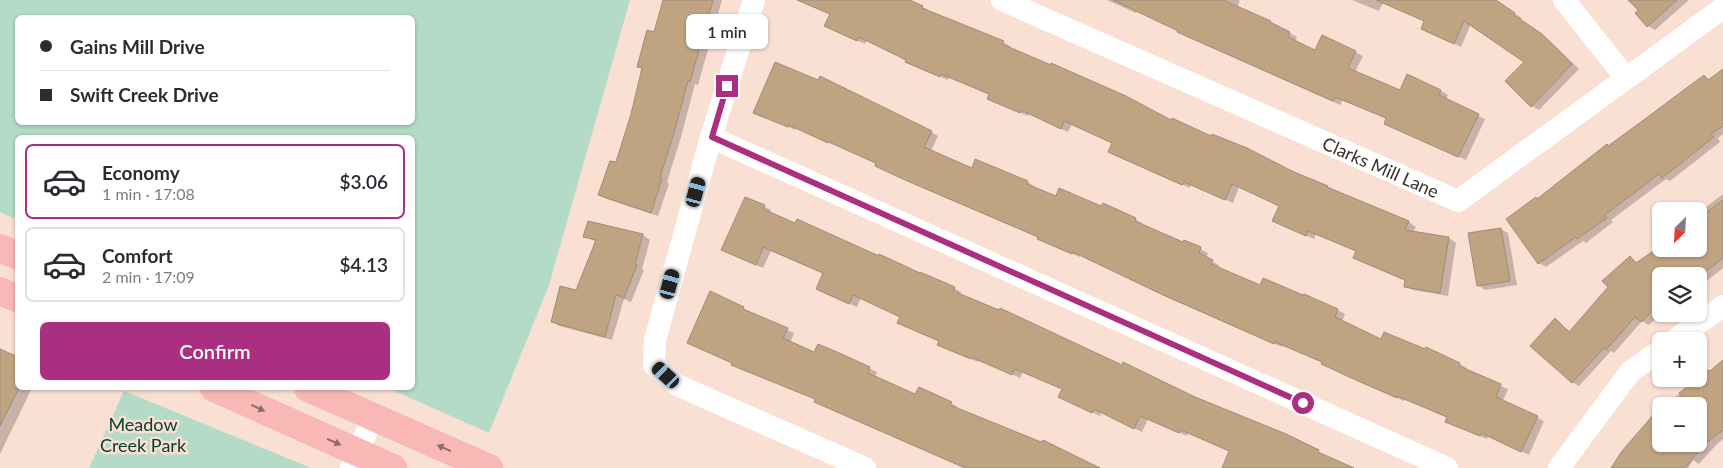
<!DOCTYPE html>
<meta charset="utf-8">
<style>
:root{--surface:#fff;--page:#f7f7f7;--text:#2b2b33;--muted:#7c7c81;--line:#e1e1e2;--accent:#aa2f83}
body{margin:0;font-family:Lato,sans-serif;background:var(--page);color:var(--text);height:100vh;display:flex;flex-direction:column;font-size:19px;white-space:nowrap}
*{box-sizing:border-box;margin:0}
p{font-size:16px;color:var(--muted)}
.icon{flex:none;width:28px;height:28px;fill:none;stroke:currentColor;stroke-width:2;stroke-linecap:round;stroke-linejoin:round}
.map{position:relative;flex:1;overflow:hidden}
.details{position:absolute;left:15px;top:135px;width:400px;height:255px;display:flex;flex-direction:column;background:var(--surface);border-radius:8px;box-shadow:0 1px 4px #0004}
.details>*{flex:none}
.top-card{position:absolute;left:15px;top:15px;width:400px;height:110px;border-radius:8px;box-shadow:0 1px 4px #0004;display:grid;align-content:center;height:110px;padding:0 25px;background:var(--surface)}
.needle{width:32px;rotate:204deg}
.controls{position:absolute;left:1652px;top:202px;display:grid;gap:10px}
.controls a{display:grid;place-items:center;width:55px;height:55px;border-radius:8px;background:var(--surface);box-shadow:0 1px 4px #0004;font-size:25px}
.end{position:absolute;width:22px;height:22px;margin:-11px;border:6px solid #aa2f83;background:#fff;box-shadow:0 0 0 2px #fff}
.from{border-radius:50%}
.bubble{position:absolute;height:35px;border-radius:8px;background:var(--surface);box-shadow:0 1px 4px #0004;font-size:16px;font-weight:600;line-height:35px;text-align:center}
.car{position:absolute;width:15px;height:30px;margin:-15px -8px;border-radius:6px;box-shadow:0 0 4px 1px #0007;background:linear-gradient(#222 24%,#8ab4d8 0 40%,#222 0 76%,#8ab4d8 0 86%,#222 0)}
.top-card b{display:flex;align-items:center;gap:18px;height:48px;font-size:19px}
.top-card b+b{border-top:1px solid var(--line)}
.top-card i{width:12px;height:12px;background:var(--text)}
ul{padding:9px 0 0;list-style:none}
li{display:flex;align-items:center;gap:15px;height:75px;margin:0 10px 8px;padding:0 15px;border:2px solid var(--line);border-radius:8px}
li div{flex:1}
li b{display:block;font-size:19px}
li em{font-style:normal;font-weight:600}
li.on{border-color:var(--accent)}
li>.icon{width:45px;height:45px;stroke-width:1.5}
.primary-button{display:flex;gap:10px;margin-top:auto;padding:10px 25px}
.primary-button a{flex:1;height:58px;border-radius:8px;background:var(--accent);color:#fff;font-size:20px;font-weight:600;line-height:58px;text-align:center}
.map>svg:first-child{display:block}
.green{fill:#b4dbc7;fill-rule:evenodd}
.shadow{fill:#0003}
.building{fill:#c0a482;stroke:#9d8d7a}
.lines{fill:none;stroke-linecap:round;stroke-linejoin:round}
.minor{stroke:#fff;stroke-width:22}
.major{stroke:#f7b8b6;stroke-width:28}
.oneway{fill:#8e6c69}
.route{stroke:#aa2f83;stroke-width:6}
.labels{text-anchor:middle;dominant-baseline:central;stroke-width:5;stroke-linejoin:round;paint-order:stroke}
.street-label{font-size:18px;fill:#382e2a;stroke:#fadfd3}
.park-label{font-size:18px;fill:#06422d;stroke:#fadfd3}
</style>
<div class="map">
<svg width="1723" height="468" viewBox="0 0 1723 468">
<rect width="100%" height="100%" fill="#fadfd3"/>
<g class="green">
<path d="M 0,0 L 630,0 L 549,285 L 489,433 L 388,388 L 412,388 L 412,138 L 18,138 L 17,220 L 0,212 ZM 18,18 L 412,18 L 412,122 L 18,122 Z"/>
<polygon points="124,391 311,468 89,468"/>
</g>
<g class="shadow">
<polygon points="664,0 722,0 698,85 695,84 681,137 667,182 669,184 658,216 607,199 600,194 616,164 632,115 643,69 638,66 655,34"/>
<polygon points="797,0 908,0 930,11 1003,42 1010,46 1009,49 1172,121 1409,222 1416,227 1413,232 1449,238 1456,243 1448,296 1413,290 1405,286 1406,281 1362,262 1357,251 1316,234 1314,239 1281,225 1280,206 1239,187 1233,203 1191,185 1190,188 1116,156 1113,143 1072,124 1068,132 1029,113 1028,116 988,99 990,95 949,77 948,80 914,66 908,60 867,40 865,44 833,30 831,15"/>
<polygon points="1107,0 1238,0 1240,1 1237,8 1270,22 1297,37 1295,42 1315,51 1322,36 1363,56 1355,72 1400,91 1441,91 1448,95 1446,100 1485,119 1466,160 1393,127 1387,119 1343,100 1340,105 1186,36 1179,31 1137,11 1136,13"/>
<polygon points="1352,0 1471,0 1507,9 1522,18 1520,20 1549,40 1579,69 1539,110 1532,106 1526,62 1471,24 1461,47 1422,29 1426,21 1383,3 1379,11"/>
<polygon points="1627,0 1689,0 1655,30 1648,26 1639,11"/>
<polygon points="1723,71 1723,134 1718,138 1720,142 1670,181 1666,179 1611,220 1613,222 1586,243 1583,241 1546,267 1539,263 1538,200 1705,77 1710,80"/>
<polygon points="762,116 931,132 938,136 931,151 972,169 976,160 1028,182 1035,187 1034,188 1057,198 1102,208 1135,219 1143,224 1142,225 1184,244 1185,241 1208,253 1206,258 1219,265 1218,268 1260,286 1338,310 1345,314 1342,322 1382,341 1460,364 1467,368 1466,371 1508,389 1503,401 1544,421 1529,455 1488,436 1487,439 1454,425 1448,418 1405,399 1404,401 1367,385 1323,362 1283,345 1282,347 1169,298 1080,255 1080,257 1046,243 1039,238 797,128 795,130"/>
<polygon points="1723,194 1723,268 1699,287 1699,276 1661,276 1661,314 1649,325 1642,321 1614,353 1611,351 1579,386 1572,382 1555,320 1571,332 1610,287 1630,258 1638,263 1661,246 1661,249 1699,249 1699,211 1693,211 1701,204 1706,207"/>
<polygon points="764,206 771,210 770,214 954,288 961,292 960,295 1123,367 1286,436 1351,468 1247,468 1230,451 1188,433 1187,436 1148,419 1142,432 1101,412 1100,416 1067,401 1063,389 1023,372 1020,378 979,360 978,362 946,349 940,342 906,327 901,317 861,298 857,307 824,293 817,289 824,274 771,251 763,268 730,254"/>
<polygon points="589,223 643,235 650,240 642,269 644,270 631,302 624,299 612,340 559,326 552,321 577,291 596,242 585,236"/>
<polygon points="1501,229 1508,233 1517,285 1485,290 1478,285"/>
<polygon points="743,308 751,312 750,313 794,333 790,343 815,353 837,353 877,372 875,377 916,395 919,388 951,403 959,408 958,410 1097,468 965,468 823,405 816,399 688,342"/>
<polygon points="0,351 18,388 32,388 0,454"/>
<polygon points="1723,361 1723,439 1716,445 1699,464 1693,460 1688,468 1613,468 1623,451 1661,408 1661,444 1699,444 1699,406 1663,406 1709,372 1710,373"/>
</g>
<g class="building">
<polygon points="663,0 713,0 690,82 688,81 674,133 660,177 662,178 651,213 598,195 610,161 616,162 631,114 642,68 637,67 647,30 654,32"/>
<polygon points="797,0 910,0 923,6 922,8 1004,41 1002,44 1051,65 1051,63 1126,96 1171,120 1172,118 1211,136 1212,134 1247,148 1294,172 1328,186 1327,187 1409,221 1405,230 1449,237 1440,293 1404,287 1405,280 1353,258 1356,251 1308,231 1306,236 1272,221 1279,206 1232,184 1225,200 1184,182 1182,185 1108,152 1112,143 1064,121 1061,129 1021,110 1020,113 987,99 989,94 941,74 940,77 905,62 906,60 859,37 857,41 824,26 830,14"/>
<polygon points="1113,0 1223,0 1271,21 1270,22 1290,32 1288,37 1315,50 1322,35 1356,51 1348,68 1400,90 1407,74 1441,90 1439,95 1479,114 1458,157 1384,124 1386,118 1335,97 1333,101 1177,32 1178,31"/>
<polygon points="1376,0 1496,0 1515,13 1514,15 1542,34 1572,64 1531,107 1505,81 1524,62 1464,21 1454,44 1421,29 1424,21"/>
<polygon points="1629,0 1677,0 1647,27 1635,13 1638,10"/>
<polygon points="775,62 818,80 820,76 932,131 924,147 972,168 975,159 1028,181 1027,184 1056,196 1059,188 1101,206 1103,203 1136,218 1135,221 1183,242 1184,240 1201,247 1199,253 1213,260 1211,264 1260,285 1263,278 1303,295 1304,294 1338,309 1335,317 1381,339 1384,332 1425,349 1426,347 1460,363 1459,366 1501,384 1496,397 1538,416 1521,452 1481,433 1480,436 1445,422 1447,417 1397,396 1397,398 1358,381 1321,364 1322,362 1275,342 1274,344 1161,294 1073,252 1072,254 1037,239 1038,237 905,180 875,166 876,163 829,142 828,143 789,125 788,127 753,113"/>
<polygon points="1723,69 1723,126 1711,134 1714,137 1662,178 1659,174 1605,215 1607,218 1577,239 1576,237 1538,264 1506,219 1536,197 1537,199 1607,144 1608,146 1641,122 1704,75 1708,80"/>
<polygon points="745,197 765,205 763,209 795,223 797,219 879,256 879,254 920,273 920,272 955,287 953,291 999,310 1000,308 1122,365 1123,362 1195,397 1286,434 1319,450 1318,452 1354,468 1222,468 1229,451 1181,430 1179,433 1140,416 1134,429 1094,409 1092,413 1058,397 1062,389 1015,369 1012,375 971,357 971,359 937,345 939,341 897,323 900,317 853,295 849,304 816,289 823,273 763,247 756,265 721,250"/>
<polygon points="1723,200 1723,258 1700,276 1661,276 1661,303 1641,322 1635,317 1606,350 1604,348 1572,383 1530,346 1555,318 1569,332 1608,287 1602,281 1630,256 1636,263 1656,249 1699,249 1699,218"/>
<polygon points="588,221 643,234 635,264 637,265 624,298 616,295 605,337 551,322 560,286 576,290 596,240 583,237"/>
<polygon points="1501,228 1510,281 1477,286 1468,233"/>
<polygon points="710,291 744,307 743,309 788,328 783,338 814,352 818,344 837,352 870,367 868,373 915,394 919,387 952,402 950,405 1041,442 1043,440 1100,468 965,468 814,402 815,399 731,365 732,363 687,343"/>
<polygon points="0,349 18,357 18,390 0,426"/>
<polygon points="1723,360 1723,430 1705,444 1685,468 1611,468 1622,451 1661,406 1661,444 1699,444 1699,406 1689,406 1679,393 1709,370 1710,371"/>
</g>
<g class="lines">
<g class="minor">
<polyline points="754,0 711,137 655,340 654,365 677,385 865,468"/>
<path id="s1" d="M 1002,0 L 1458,201 L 1723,8"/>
<polyline points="1564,0 1626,78"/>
<polyline points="711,137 1447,468"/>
<polyline points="1673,341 1723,306"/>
<polyline points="351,468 373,417"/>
<polyline points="1559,468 1630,372 1661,350"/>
</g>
<g class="major">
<polyline points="0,248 18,256"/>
<polyline points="0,291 18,299"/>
<polyline points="214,388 393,468"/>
<polyline points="308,388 489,468"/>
</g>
</g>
<defs><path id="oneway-solid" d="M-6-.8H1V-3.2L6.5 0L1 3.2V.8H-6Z" transform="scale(1.25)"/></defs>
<g class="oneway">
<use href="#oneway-solid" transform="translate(258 408) rotate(25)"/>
<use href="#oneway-solid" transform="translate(334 442) rotate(24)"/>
<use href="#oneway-solid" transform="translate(444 448) rotate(-156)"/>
</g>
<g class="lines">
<polyline class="route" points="727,86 712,137 1303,403"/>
</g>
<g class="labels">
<g class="street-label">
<text stroke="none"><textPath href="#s1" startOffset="414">Clarks Mill Lane</textPath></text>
</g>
<g class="park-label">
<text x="143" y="424">Meadow<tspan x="143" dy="21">Creek Park</tspan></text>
</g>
</g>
</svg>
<div class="controls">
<a><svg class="needle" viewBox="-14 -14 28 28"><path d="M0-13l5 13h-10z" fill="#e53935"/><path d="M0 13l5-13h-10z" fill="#7c7c81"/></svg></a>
<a><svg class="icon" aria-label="layers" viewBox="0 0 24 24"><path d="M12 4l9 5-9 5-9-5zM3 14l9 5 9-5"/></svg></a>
<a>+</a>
<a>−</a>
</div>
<i class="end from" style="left:1303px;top:403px"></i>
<i class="end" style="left:727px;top:86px"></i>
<div class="bubble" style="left:686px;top:14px;width:82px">1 min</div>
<i class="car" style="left:696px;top:192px;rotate:15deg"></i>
<i class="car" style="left:670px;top:284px;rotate:15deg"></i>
<i class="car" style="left:666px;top:375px;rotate:313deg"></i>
<div class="top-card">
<b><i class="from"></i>Gains Mill Drive</b>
<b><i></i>Swift Creek Drive</b>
</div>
<section class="details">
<ul>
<li class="on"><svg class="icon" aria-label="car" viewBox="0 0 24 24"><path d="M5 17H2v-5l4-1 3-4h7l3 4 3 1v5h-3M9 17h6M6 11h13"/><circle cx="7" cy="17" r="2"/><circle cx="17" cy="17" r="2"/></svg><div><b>Economy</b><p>1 min · 17:08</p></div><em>$3.06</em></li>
<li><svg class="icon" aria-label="car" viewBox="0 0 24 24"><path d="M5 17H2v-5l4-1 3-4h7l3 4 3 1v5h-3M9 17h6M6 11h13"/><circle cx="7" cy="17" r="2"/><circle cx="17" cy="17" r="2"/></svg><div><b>Comfort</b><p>2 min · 17:09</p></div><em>$4.13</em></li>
</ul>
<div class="primary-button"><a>Confirm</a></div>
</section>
</div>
